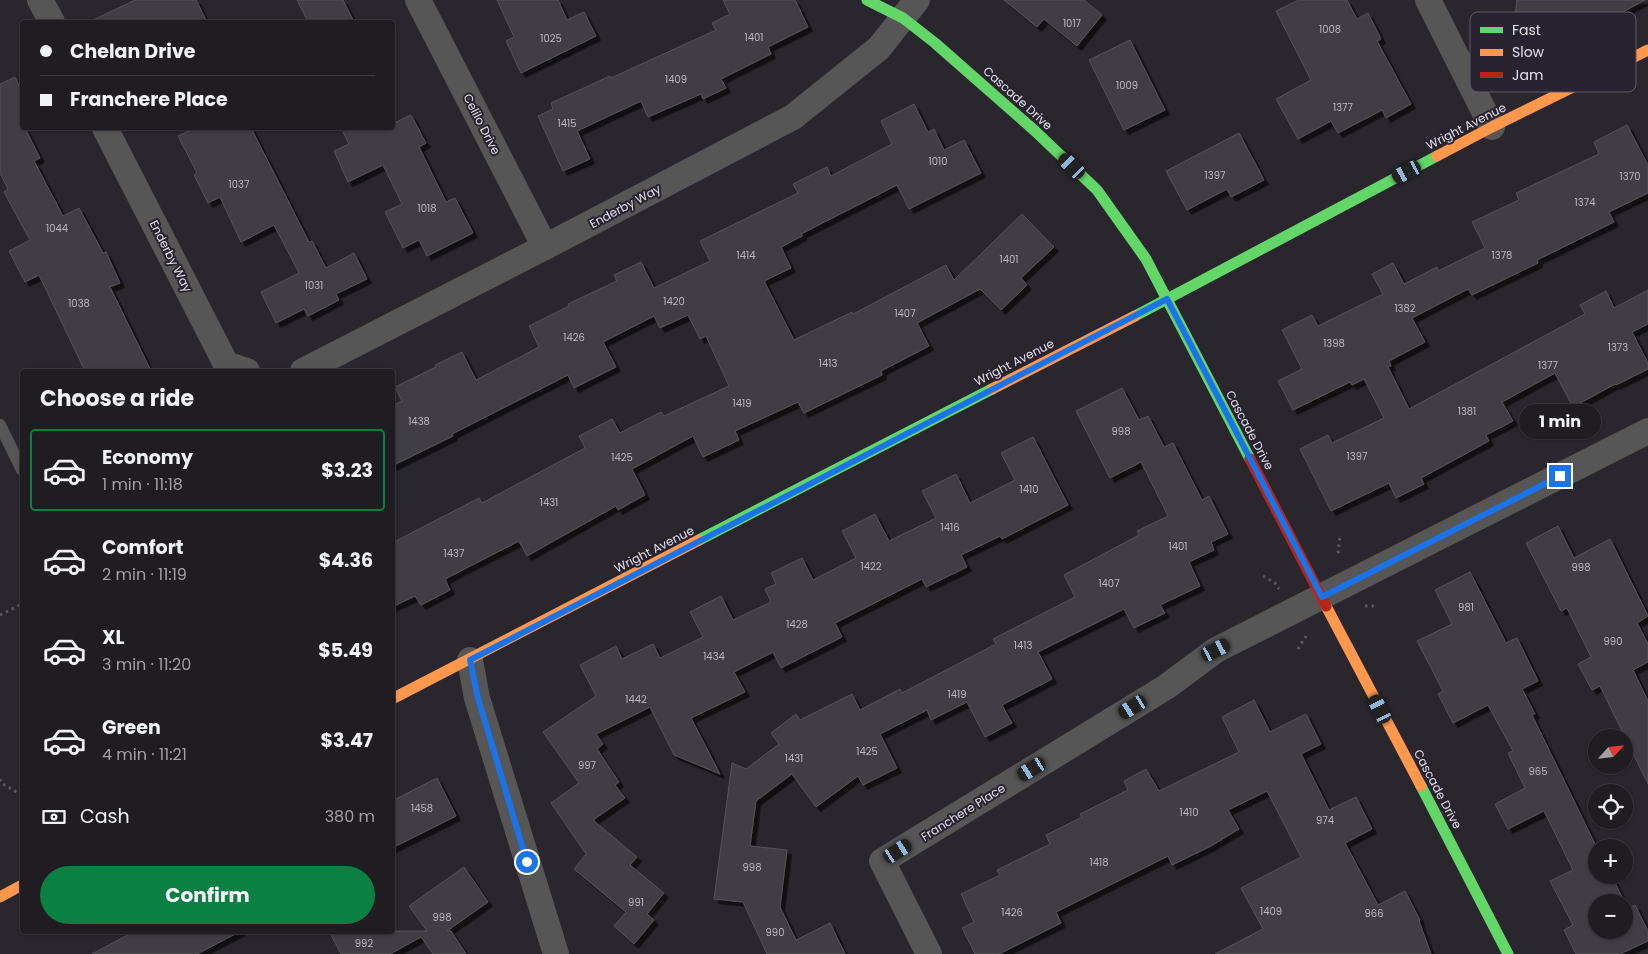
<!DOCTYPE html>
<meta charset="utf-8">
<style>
:root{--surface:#1f1c22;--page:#2c292f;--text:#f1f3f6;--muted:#a1a1a5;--line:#3c3a40;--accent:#0b8043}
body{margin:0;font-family:Poppins,sans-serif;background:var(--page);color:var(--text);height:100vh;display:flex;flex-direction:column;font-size:19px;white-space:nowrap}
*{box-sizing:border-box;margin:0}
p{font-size:16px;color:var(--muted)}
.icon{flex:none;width:28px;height:28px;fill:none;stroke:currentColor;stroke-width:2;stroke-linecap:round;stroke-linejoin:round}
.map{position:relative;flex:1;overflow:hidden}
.sheet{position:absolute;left:20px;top:369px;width:375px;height:565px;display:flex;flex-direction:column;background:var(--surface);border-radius:5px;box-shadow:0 1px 4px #0004,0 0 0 1px var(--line)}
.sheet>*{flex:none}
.guide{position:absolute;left:20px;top:20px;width:375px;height:110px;border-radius:5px;box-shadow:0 1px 4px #0004,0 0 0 1px var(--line);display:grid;align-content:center;height:110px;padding:0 20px;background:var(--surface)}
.needle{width:32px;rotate:63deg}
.controls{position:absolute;left:1588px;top:729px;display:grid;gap:10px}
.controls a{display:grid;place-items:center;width:45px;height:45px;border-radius:50%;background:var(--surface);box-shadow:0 1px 4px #0004,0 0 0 1px var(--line);font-size:25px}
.end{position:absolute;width:22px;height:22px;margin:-11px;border:6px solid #1a73e8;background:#fff;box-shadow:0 0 0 2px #fff}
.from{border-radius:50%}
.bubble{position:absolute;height:35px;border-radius:18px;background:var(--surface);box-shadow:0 1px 4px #0004,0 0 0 1px var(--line);font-size:16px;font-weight:700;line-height:35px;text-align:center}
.car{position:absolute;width:15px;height:30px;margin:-15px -8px;border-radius:6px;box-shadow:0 0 4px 1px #0007;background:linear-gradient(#222 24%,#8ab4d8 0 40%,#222 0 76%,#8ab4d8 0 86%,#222 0)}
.guide b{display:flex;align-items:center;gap:18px;height:48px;font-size:19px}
.guide b+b{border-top:1px solid var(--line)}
.guide i{width:12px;height:12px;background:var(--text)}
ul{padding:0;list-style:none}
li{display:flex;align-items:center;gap:15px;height:82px;margin:0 10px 8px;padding:0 10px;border:2px solid transparent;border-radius:5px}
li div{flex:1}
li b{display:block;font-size:19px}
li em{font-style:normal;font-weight:700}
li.selected{border-color:var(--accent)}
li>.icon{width:45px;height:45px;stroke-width:1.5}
h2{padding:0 20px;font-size:22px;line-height:60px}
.pay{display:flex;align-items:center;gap:12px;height:55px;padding:0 20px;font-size:19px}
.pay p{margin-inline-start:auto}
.primary-button{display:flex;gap:10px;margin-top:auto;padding:10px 20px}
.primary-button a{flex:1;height:58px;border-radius:30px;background:var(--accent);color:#fff;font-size:20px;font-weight:700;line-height:58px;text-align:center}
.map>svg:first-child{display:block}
.building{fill:#413e45;stroke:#555358;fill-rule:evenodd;filter:url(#shadow)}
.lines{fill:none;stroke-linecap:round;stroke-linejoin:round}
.path{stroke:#59595a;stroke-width:3;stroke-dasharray:2.5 4;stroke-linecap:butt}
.lane{stroke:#565656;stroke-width:12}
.street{stroke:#565656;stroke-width:26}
.fast{stroke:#63d668;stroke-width:11}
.slow{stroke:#ff974d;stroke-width:11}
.jam{stroke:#b3261e;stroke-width:11}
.route{stroke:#1a73e8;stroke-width:6}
.labels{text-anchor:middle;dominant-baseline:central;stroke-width:4;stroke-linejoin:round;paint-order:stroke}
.number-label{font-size:10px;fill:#bab7be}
.street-label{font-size:12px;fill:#e2dfe7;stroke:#282330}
.key{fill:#282330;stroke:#605b67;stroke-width:1}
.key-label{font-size:14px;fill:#e2dfe7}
</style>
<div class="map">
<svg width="1648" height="954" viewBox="0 0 1648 954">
<defs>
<filter id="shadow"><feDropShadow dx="4.5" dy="4.5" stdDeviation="0" flood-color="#0009"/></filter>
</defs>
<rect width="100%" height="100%" fill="#29262d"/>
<g class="building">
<polygon points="135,0 196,0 207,22 89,22"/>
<polygon points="297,0 343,0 354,22 308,22"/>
<polygon points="497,0 558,0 567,20 584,12 596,36 521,73 506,41 514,37"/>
<polygon points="723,0 795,0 808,27 768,47 771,54 721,79 726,88 703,99 701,94 648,117 641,101 577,131 590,159 563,171 538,116 553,109 551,103 610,76 611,78 716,30 712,23 730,14"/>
<polygon points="1004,0 1084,0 1102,15 1077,46 1044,19 1037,27"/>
<polygon points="1299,0 1347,0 1357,19 1368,13 1381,39 1377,41 1411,104 1386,118 1382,110 1338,133 1331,121 1298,139 1276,99 1311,80 1276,11"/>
<polygon points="1517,0 1645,0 1591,29 1542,27 1542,30 1514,23"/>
<polygon points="1130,40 1165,110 1124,130 1089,60"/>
<polygon points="15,77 22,92 22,128 25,128 40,158 34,161 63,216 79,208 103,253 106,252 120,283 110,287 151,371 85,371 39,275 25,282 9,251 30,240 4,192 8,189 0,173 0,84"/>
<polygon points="914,104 928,132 934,129 944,150 964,140 981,173 909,209 897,185 801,234 802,236 781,247 791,268 764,281 794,340 852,312 853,314 946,265 954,280 1022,214 1054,247 1021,278 1027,285 1001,310 980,289 917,323 929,346 881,371 882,375 804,413 798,402 735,431 739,440 703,457 693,436 632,469 645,495 618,510 616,506 527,556 519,541 445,579 450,590 421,605 415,596 392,607 392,543 479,498 482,503 585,448 579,436 612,419 620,433 661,412 664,416 729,386 706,336 700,339 688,315 660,328 654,316 603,342 616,367 574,388 568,375 452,434 453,436 392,466 392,406 402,401 395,387 436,367 435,365 462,352 476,380 539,347 529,326 569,306 568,304 617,281 614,275 641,262 654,288 710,261 700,241 798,193 793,184 827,167 831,176 892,144 881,121"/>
<polygon points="411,115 426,143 419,147 446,202 455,198 473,233 427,256 419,240 403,248 385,212 402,204 383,165 348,182 334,151 349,144 341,128 392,128 392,124"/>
<polygon points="1627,125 1648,165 1648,193 1609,212 1614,222 1537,260 1538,263 1472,295 1468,289 1412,318 1425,342 1389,361 1391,366 1388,367 1409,409 1585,314 1580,305 1606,291 1614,308 1648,290 1648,324 1632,332 1648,363 1648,369 1616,385 1615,384 1573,407 1555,373 1502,402 1513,421 1486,435 1489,441 1421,478 1424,484 1396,498 1389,483 1331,511 1300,449 1328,435 1332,443 1384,418 1364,379 1352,385 1350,382 1293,410 1278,381 1302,369 1282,330 1312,315 1318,326 1383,294 1372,274 1393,263 1404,284 1437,267 1438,271 1485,248 1472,222 1519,200 1516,193 1599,154 1594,142"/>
<polygon points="195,128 251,128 309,242 312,241 326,268 354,253 367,279 336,294 339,300 308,316 304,309 276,323 261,292 299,273 274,225 241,242 220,197 208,203 194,175 197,173 178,136"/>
<polygon points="1239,133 1264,180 1231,197 1227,189 1187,210 1166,171"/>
<polygon points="1122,388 1139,420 1148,416 1164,447 1173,443 1202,500 1209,496 1228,534 1211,542 1214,550 1189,562 1200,586 1160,605 1165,613 1134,628 1124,609 1038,652 1052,679 1002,705 1012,723 985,737 967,702 931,720 927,710 880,734 897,768 863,785 858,776 816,807 792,774 756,801 750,846 787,850 780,907 796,940 830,923 845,954 767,954 743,902 714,899 732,763 746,769 779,744 771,733 796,714 800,720 852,694 860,710 900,689 902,693 996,644 993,639 1075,597 1064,575 1139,535 1137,531 1168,516 1141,462 1110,478 1076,411"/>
<polygon points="1033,437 1068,505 1002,539 1000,536 961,555 967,567 926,587 922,579 835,623 842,637 781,668 773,652 734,672 745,692 691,718 720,774 674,755 650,707 596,734 603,744 597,749 619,782 615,785 625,798 593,820 637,857 630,865 664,893 647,914 654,920 634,944 614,926 626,912 574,869 586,854 551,803 579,783 543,732 596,696 580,665 616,646 622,659 653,644 660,658 703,637 690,612 721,596 733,620 771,602 765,589 776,584 771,573 802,558 813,580 856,558 842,531 875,514 889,541 936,518 922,491 956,474 970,503 1015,480 1001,453"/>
<polygon points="1558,526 1574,558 1610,539 1648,616 1637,623 1648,644 1648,662 1633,670 1648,701 1648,784 1600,686 1592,690 1578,664 1591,657 1567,608 1561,611 1526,543"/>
<path d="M 1470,572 L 1506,643 L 1517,638 L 1538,681 L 1522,689 L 1535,714 L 1532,715 L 1597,848 L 1596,875 L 1611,875 L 1628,909 L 1635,905 L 1648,931 L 1648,941 L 1620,954 L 1576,954 L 1564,930 L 1573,925 L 1550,881 L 1573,870 L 1544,811 L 1508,829 L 1495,804 L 1525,788 L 1508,753 L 1513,751 L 1488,705 L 1453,723 L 1438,694 L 1443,691 L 1417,641 L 1452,624 L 1435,590 ZM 1596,902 L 1624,902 L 1624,930 L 1596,930 Z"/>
<polygon points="1254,700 1270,732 1306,714 1321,744 1301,754 1329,810 1356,797 1372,829 1345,843 1378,905 1405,891 1420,920 1419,921 1431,954 1215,954 1263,929 1241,888 1301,857 1267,791 1228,810 1239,829 1211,846 1172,865 1168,856 1056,912 1061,923 999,954 975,954 962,928 974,922 961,894 1000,875 997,870 1050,844 1046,835 1082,817 1080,814 1128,790 1124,781 1146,769 1159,791 1239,752 1222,717"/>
<polygon points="437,778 456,816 392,848 392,801"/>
<polygon points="464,867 488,902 447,931 451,931 466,954 433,954 421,937 390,954 341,954 329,931 427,931 409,906"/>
<polygon points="135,931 241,931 197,954 92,954"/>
</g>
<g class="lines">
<g class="path">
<polyline points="1340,538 1338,551 1340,557"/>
<polyline points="1263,576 1275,583 1279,589"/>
<polyline points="1365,606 1378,606"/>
<polyline points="0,615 22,604"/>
<polyline points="1298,649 1306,636"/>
<polyline points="0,779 1,783 22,795"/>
</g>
<polyline class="lane" points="0,425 22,470"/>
<g class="street">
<polyline points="40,0 52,22"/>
<polyline points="418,0 545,247"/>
<polyline points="1428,0 1492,127"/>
<polyline points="105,128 226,364 247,371"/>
<polyline points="303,371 545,247 793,117 879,48 917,0"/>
<polyline points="470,660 477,698 556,954"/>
<polyline points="929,954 882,861 1166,687 1216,650 1648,431"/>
</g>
<g class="fast">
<polyline points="867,0 903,18 935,43 1035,131 1097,190 1146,259 1250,459"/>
<polyline points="1135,316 1437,156"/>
<polyline points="699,540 992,389"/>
<polyline points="1421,786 1508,954"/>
</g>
<g class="slow">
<polyline points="1437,156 1492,127 1648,50"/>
<polyline points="992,389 1135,316"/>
<polyline points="1326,606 1421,786"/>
<polyline points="392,699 699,540"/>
<polyline points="0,897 22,885"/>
</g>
<polyline class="jam" points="1250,459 1326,606"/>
</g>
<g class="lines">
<polyline class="route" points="527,862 478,698 470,660 1167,299 1322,597 1560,476"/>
</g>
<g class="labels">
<g class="number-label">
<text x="1072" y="23">1017</text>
<text x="1330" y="29">1008</text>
<text x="754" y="37">1401</text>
<text x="551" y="38">1025</text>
<text x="676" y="79">1409</text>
<text x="1127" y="85">1009</text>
<text x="1343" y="107">1377</text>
<text x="567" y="123">1415</text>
<text x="938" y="161">1010</text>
<text x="1215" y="175">1397</text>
<text x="1630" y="176">1370</text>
<text x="239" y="184">1037</text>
<text x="1585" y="202">1374</text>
<text x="427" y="208">1018</text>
<text x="57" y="228">1044</text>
<text x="746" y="255">1414</text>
<text x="1502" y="255">1378</text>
<text x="1009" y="259">1401</text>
<text x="314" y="285">1031</text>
<text x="674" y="301">1420</text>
<text x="79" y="303">1038</text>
<text x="1405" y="308">1382</text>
<text x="905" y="313">1407</text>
<text x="574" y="337">1426</text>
<text x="1334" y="343">1398</text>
<text x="1618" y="347">1373</text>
<text x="828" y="363">1413</text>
<text x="1548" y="365">1377</text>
<text x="742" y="403">1419</text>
<text x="1467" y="411">1381</text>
<text x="419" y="421">1438</text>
<text x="1121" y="431">998</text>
<text x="1357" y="456">1397</text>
<text x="622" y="457">1425</text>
<text x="1029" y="489">1410</text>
<text x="549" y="502">1431</text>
<text x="950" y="527">1416</text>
<text x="1178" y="546">1401</text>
<text x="454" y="553">1437</text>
<text x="871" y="566">1422</text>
<text x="1581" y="567">998</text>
<text x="1109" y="583">1407</text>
<text x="1466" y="607">981</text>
<text x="797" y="624">1428</text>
<text x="1613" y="641">990</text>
<text x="1023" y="645">1413</text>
<text x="714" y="656">1434</text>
<text x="957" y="694">1419</text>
<text x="636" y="699">1442</text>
<text x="867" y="751">1425</text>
<text x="794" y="758">1431</text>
<text x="587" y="765">997</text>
<text x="1538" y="771">965</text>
<text x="422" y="808">1458</text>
<text x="1189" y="812">1410</text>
<text x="1325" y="820">974</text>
<text x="1099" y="862">1418</text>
<text x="752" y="867">998</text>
<text x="636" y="902">991</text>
<text x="1271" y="911">1409</text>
<text x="1012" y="912">1426</text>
<text x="1374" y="913">966</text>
<text x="442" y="917">998</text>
<text x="775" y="932">990</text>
<text x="364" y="943">992</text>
</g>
<g class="street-label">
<text transform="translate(1018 98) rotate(42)">Cascade Drive</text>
<text transform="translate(482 124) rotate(63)">Celilo Drive</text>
<text transform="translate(1466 126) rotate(-27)">Wright Avenue</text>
<text transform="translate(625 206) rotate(-28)">Enderby Way</text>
<text transform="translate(171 256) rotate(63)">Enderby Way</text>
<text transform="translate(1014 362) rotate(-27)">Wright Avenue</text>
<text transform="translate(1250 430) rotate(62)">Cascade Drive</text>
<text transform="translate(654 549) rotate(-27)">Wright Avenue</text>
<text transform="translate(1438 789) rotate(62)">Cascade Drive</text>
<text transform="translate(963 812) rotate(-32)">Franchere Place</text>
</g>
</g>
<rect x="1470" y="12" width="166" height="80" rx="8" class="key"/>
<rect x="1480" y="27" width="23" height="6" fill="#63d668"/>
<rect x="1480" y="49" width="23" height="7" fill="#ff974d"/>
<rect x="1480" y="72" width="23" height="6" fill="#b3261e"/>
<g class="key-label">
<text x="1512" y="35">Fast</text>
<text x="1512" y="57">Slow</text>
<text x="1512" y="80">Jam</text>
</g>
</svg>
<div class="controls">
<a><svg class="needle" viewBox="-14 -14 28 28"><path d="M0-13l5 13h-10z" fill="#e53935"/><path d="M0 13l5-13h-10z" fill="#a1a1a5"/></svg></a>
<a><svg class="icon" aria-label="locate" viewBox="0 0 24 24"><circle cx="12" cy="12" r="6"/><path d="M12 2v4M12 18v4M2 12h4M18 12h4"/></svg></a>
<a>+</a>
<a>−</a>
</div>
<i class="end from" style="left:527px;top:862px"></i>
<i class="end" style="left:1560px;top:476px"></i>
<div class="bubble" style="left:1519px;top:404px;width:82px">1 min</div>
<i class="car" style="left:1072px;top:166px;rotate:314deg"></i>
<i class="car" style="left:1407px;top:172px;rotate:242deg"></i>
<i class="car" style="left:1216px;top:650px;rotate:63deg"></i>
<i class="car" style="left:1133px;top:707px;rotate:239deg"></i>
<i class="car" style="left:1380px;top:709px;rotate:333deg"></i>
<i class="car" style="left:1032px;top:769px;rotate:239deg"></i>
<i class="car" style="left:898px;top:851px;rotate:58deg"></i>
<div class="guide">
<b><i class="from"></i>Chelan Drive</b>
<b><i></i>Franchere Place</b>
</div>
<section class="sheet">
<h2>Choose a ride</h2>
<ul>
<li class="selected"><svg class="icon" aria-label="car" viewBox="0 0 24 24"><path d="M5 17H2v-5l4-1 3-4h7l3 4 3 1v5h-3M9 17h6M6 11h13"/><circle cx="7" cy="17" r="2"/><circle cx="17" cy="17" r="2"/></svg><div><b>Economy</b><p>1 min · 11:18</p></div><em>$3.23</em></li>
<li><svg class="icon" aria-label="car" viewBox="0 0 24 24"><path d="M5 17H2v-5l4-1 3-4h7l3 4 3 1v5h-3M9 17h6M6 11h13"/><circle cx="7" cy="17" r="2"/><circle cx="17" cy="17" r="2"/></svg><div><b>Comfort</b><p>2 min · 11:19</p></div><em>$4.36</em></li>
<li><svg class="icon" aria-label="car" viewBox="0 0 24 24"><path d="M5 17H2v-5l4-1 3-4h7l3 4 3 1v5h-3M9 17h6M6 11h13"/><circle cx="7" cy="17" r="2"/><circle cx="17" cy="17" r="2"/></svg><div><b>XL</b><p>3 min · 11:20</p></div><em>$5.49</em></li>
<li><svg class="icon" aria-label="car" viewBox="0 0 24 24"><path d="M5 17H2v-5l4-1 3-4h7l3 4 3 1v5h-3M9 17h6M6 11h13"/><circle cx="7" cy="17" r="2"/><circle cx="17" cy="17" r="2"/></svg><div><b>Green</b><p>4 min · 11:21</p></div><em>$3.47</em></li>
</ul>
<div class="pay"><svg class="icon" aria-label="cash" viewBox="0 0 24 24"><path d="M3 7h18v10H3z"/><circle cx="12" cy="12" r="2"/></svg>Cash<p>380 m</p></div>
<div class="primary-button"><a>Confirm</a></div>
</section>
</div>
